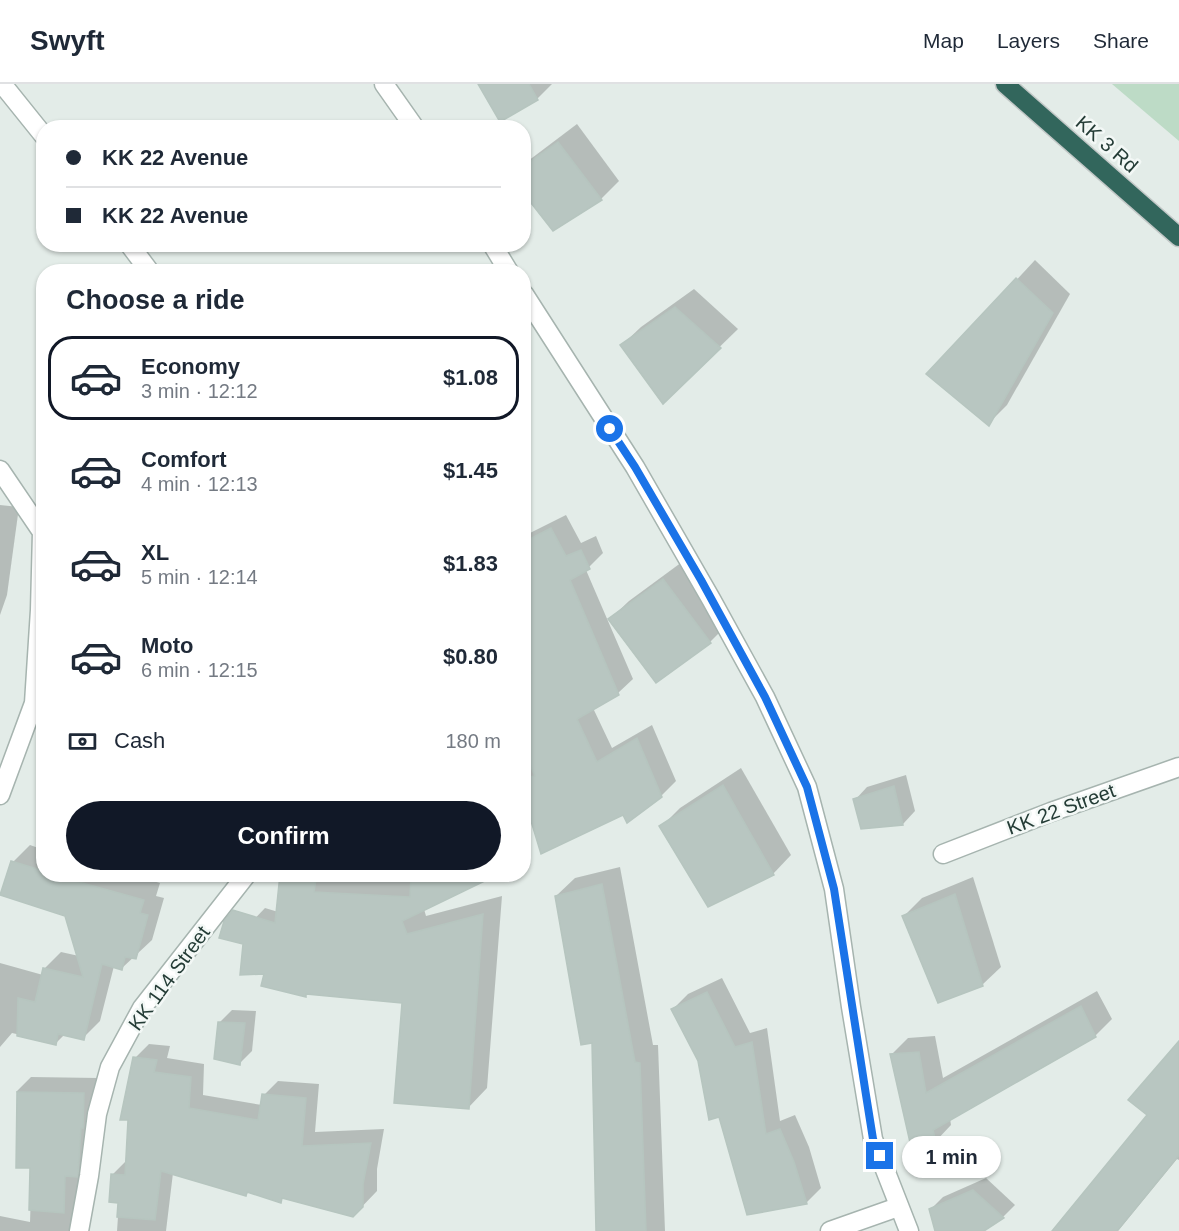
<!DOCTYPE html>
<meta charset="utf-8">
<style>
:root{--surface:#fff;--page:#f6f6f7;--text:#1f2937;--muted:#747a83;--line:#e0e1e3;--accent:#111827}
body{margin:0;font-family:Arial,sans-serif;background:var(--page);color:var(--text);height:100vh;display:flex;flex-direction:column;font-size:22px;white-space:nowrap}
*{box-sizing:border-box;margin:0}
p{font-size:20px;color:var(--muted)}
.icon{flex:none;width:33px;height:33px;fill:none;stroke:currentColor;stroke-width:2;stroke-linecap:round;stroke-linejoin:round}
.map{position:relative;flex:1;overflow:hidden}
.drawer{position:absolute;left:36px;top:180px;width:495px;height:618px;display:flex;flex-direction:column;background:var(--surface);border-radius:24px;box-shadow:0 2px 4px #0004}
.drawer>*{flex:none}
.top-card{position:absolute;left:36px;top:36px;width:495px;height:132px;border-radius:24px;box-shadow:0 2px 4px #0004;display:grid;align-content:center;height:132px;padding:0 30px;background:var(--surface)}
.end{position:absolute;width:27px;height:27px;margin:-14px;border:8px solid #1a73e8;background:#fff;box-shadow:0 0 0 3px #fff}
.from{border-radius:50%}
.bubble{position:absolute;height:42px;border-radius:21px;background:var(--surface);box-shadow:0 2px 4px #0004;font-size:20px;font-weight:700;line-height:42px;text-align:center}
.top-card b{display:flex;align-items:center;gap:21px;height:57px;font-size:22px}
.top-card b+b{border-top:2px solid var(--line)}
.top-card i{width:15px;height:15px;background:var(--text)}
ul{padding:0;list-style:none}
li{display:flex;align-items:center;gap:18px;height:84px;margin:0 12px 9px;padding:0 18px;border:3px solid transparent;border-radius:24px}
li div{flex:1}
li b{display:block;font-size:22px}
li em{font-style:normal;font-weight:700}
li.current{border-color:var(--accent)}
li>.icon{width:54px;height:54px;stroke-width:1.5}
h2{padding:0 30px;font-size:27px;line-height:72px}
.pay{display:flex;align-items:center;gap:15px;height:66px;padding:0 30px;font-size:22px}
.pay p{margin-inline-start:auto}
.button{display:flex;gap:12px;margin-top:auto;padding:12px 30px}
.button a{flex:1;height:69px;border-radius:36px;background:var(--accent);color:#fff;font-size:24px;font-weight:700;line-height:69px;text-align:center}
header{display:flex;align-items:center;gap:36px;box-sizing:border-box;height:84px;padding:0 30px;background:var(--surface);border-bottom:2px solid var(--line)}
header strong{font-size:28px}
nav{display:flex;gap:33px;margin-inline-start:auto;font-size:21px}
.map>svg:first-child{display:block}
.green{fill:#bddbc6}
.shadow{fill:#0003}
.building{fill:#b8c6c1;stroke:#b6c5bf;stroke-width:1.5}
.lines{fill:none;stroke-linecap:round;stroke-linejoin:round}
.minor-casing{stroke:#a6b4af;stroke-width:21}
.highway-casing{stroke:#c2c8c7;stroke-width:21}
.minor{stroke:#fff;stroke-width:18}
.highway{stroke:#32665c;stroke-width:18}
.route{stroke:#1a73e8;stroke-width:8}
.labels{text-anchor:middle;dominant-baseline:central;stroke-width:5;stroke-linejoin:round;paint-order:stroke}
.street-label{font-size:20px;fill:#243c36;stroke:#f3f8f6}
</style>
<header>
<strong>Swyft</strong>
<nav><a>Map</a><a>Layers</a><a>Share</a></nav>
</header>
<div class="map">
<svg width="1179" height="1147" viewBox="0 0 1179 1147">
<rect width="100%" height="100%" fill="#e3ece8"/>
<polygon class="green" points="1112,0 1179,0 1179,57"/>
<g class="shadow">
<polygon points="480,0 552,0 537,15"/>
<polygon points="577,40 619,97 601,115 553,145 524,107 524,80"/>
<polygon points="1035,176 1070,210 1007,321 988,340 929,290"/>
<polygon points="694,205 738,245 663,318 622,261 641,243"/>
<polygon points="0,421 19,423 7,511 0,531"/>
<polygon points="566,431 581,459 596,452 603,469 586,486 633,595 618,609 593,624 612,664 652,641 676,697 661,712 542,768 524,709 524,692 532,683 524,665 524,586 530,583 524,566 524,452"/>
<polygon points="682,478 728,540 710,558 610,535 629,517"/>
<polygon points="741,684 791,771 773,790 661,743 680,724"/>
<polygon points="906,691 915,727 903,740 855,716 867,703"/>
<polygon points="30,761 44,766 44,790 129,790 160,799 156,812 164,814 152,856 122,884 114,882 100,937 83,954 65,950 56,959 12,949 0,963 0,879 43,891 44,885 61,868 79,872 66,831 13,778"/>
<polygon points="620,783 653,961 658,961 665,1147 597,1147 594,957 556,812 575,794"/>
<polygon points="282,790 490,790 424,825 426,832 502,812 487,1004 468,1024 403,918 308,908 305,911 266,888 246,844 265,824 295,833"/>
<polygon points="973,793 1001,883 982,901 904,832 922,814"/>
<polygon points="722,894 750,949 767,944 780,1037 795,1031 809,1063 821,1104 806,1119 720,1032 699,977 673,925 688,910"/>
<polygon points="1097,907 1112,935 1095,952 950,1034 951,1041 935,1058 892,970 908,954 935,952 943,994"/>
<polygon points="232,926 256,927 252,967 240,979 219,939"/>
<polygon points="1179,959 1179,1076 1177,1075 1118,1147 1054,1147 1149,1031"/>
<polygon points="149,960 170,962 167,974 204,980 203,1011 262,1021 264,1011 278,997 319,1000 315,1048 384,1045 377,1085 377,1107 353,1132 284,1113 280,1117 249,1107 246,1111 173,1089 166,1147 117,1147 119,1118 113,1090 127,1076 135,974"/>
<polygon points="31,993 99,994 93,1075 80,1088 79,1133 74,1147 0,1147 0,1132 30,1138 34,1017 16,1008"/>
<polygon points="986,1094 1015,1121 1003,1133 981,1147 936,1147 931,1125 943,1113"/>
</g>
<g class="building">
<polygon points="478,0 529,0 538,16 500,38"/>
<polygon points="558,58 602,116 553,147 524,110 524,82"/>
<polygon points="1016,194 1053,229 989,342 926,290"/>
<polygon points="675,223 721,264 663,320 620,261"/>
<polygon points="551,444 566,472 581,466 590,485 570,496 619,611 577,635 597,678 637,654 662,713 627,739 623,731 541,770 524,714 524,694 535,692 524,668 524,592 531,589 524,570 524,458"/>
<polygon points="663,495 711,559 656,599 608,535"/>
<polygon points="723,701 774,791 708,823 659,742"/>
<polygon points="894,702 903,741 861,745 853,715"/>
<polygon points="11,777 44,787 44,790 50,790 144,816 140,829 148,831 136,875 125,873 122,886 102,880 84,956 58,950 56,961 17,952 18,914 35,918 43,884 83,893 65,832 0,811"/>
<polygon points="280,790 316,795 314,808 410,813 411,790 499,790 402,837 407,850 483,830 469,1025 394,1019 402,919 306,910 306,913 261,902 264,890 240,891 243,860 219,854 224,837 233,826 275,839"/>
<polygon points="602,800 635,978 640,979 646,1147 596,1147 592,959 581,961 555,812"/>
<polygon points="955,810 983,902 938,919 902,832"/>
<polygon points="707,908 735,963 752,958 766,1050 780,1045 794,1078 807,1120 747,1131 719,1033 709,1036 698,977 671,925"/>
<polygon points="1081,922 1096,953 933,1046 936,1059 911,1063 890,970 919,968 926,1009"/>
<polygon points="218,938 245,939 240,981 214,975"/>
<polygon points="1179,957 1179,1071 1117,1147 1052,1147 1147,1031 1128,1016"/>
<polygon points="133,973 157,976 154,988 191,993 189,1024 258,1036 262,1010 306,1014 302,1062 371,1059 363,1100 363,1123 353,1133 282,1114 281,1119 247,1108 246,1112 161,1087 155,1136 117,1133 118,1119 109,1118 111,1090 125,1091 128,1036 120,1036"/>
<polygon points="17,1008 84,1009 83,1044 81,1044 78,1090 77,1093 65,1092 64,1129 29,1126 30,1084 16,1084"/>
<polygon points="973,1106 1004,1134 984,1147 935,1147 929,1125"/>
</g>
<g class="lines">
<g class="minor-casing">
<g id="minor">
<polyline points="384,0 415,44"/>
<polyline points="0,1 7,6 44,52"/>
<polyline points="129,160 150,188"/>
<polyline points="492,160 509,188"/>
<polyline points="524,210 635,383 711,515 765,613 807,703 834,805 851,923 873,1055 909,1147"/>
<polyline points="0,386 42,448 40,526 34,619 0,711"/>
<polyline points="943,770 1051,728 1179,683"/>
<polyline points="79,1147 89,1092 97,1030 110,983 142,924 247,790"/>
<polyline points="830,1147 898,1123"/>
</g>
</g>
<g class="highway-casing">
<polyline id="highway" points="1005,0 1179,153"/>
</g>
<use href="#minor" class="minor"/>
<use href="#highway" class="highway"/>
</g>
<g class="lines">
<polyline class="route" points="610,345 635,383 701,496 765,613 807,703 834,805 866,1011 873,1055 880,1072"/>
</g>
<g class="labels">
<g class="street-label">
<text transform="translate(1107 60) rotate(41)">KK 3 Rd</text>
<text transform="translate(1061 725) rotate(-20)">KK 22 Street</text>
<text transform="translate(169 894) rotate(-54)">KK 114 Street</text>
</g>
</g>
</svg>
<i class="end from" style="left:610px;top:345px"></i>
<i class="end" style="left:880px;top:1072px"></i>
<div class="bubble" style="left:902px;top:1052px;width:99px">1 min</div>
<div class="top-card">
<b><i class="from"></i>KK 22 Avenue</b>
<b><i></i>KK 22 Avenue</b>
</div>
<section class="drawer">
<h2>Choose a ride</h2>
<ul>
<li class="current"><svg class="icon" aria-label="car" viewBox="0 0 24 24"><path d="M5 17H2v-5l4-1 3-4h7l3 4 3 1v5h-3M9 17h6M6 11h13"/><circle cx="7" cy="17" r="2"/><circle cx="17" cy="17" r="2"/></svg><div><b>Economy</b><p>3 min · 12:12</p></div><em>$1.08</em></li>
<li><svg class="icon" aria-label="car" viewBox="0 0 24 24"><path d="M5 17H2v-5l4-1 3-4h7l3 4 3 1v5h-3M9 17h6M6 11h13"/><circle cx="7" cy="17" r="2"/><circle cx="17" cy="17" r="2"/></svg><div><b>Comfort</b><p>4 min · 12:13</p></div><em>$1.45</em></li>
<li><svg class="icon" aria-label="car" viewBox="0 0 24 24"><path d="M5 17H2v-5l4-1 3-4h7l3 4 3 1v5h-3M9 17h6M6 11h13"/><circle cx="7" cy="17" r="2"/><circle cx="17" cy="17" r="2"/></svg><div><b>XL</b><p>5 min · 12:14</p></div><em>$1.83</em></li>
<li><svg class="icon" aria-label="car" viewBox="0 0 24 24"><path d="M5 17H2v-5l4-1 3-4h7l3 4 3 1v5h-3M9 17h6M6 11h13"/><circle cx="7" cy="17" r="2"/><circle cx="17" cy="17" r="2"/></svg><div><b>Moto</b><p>6 min · 12:15</p></div><em>$0.80</em></li>
</ul>
<div class="pay"><svg class="icon" aria-label="cash" viewBox="0 0 24 24"><path d="M3 7h18v10H3z"/><circle cx="12" cy="12" r="2"/></svg>Cash<p>180 m</p></div>
<div class="button"><a>Confirm</a></div>
</section>
</div>
